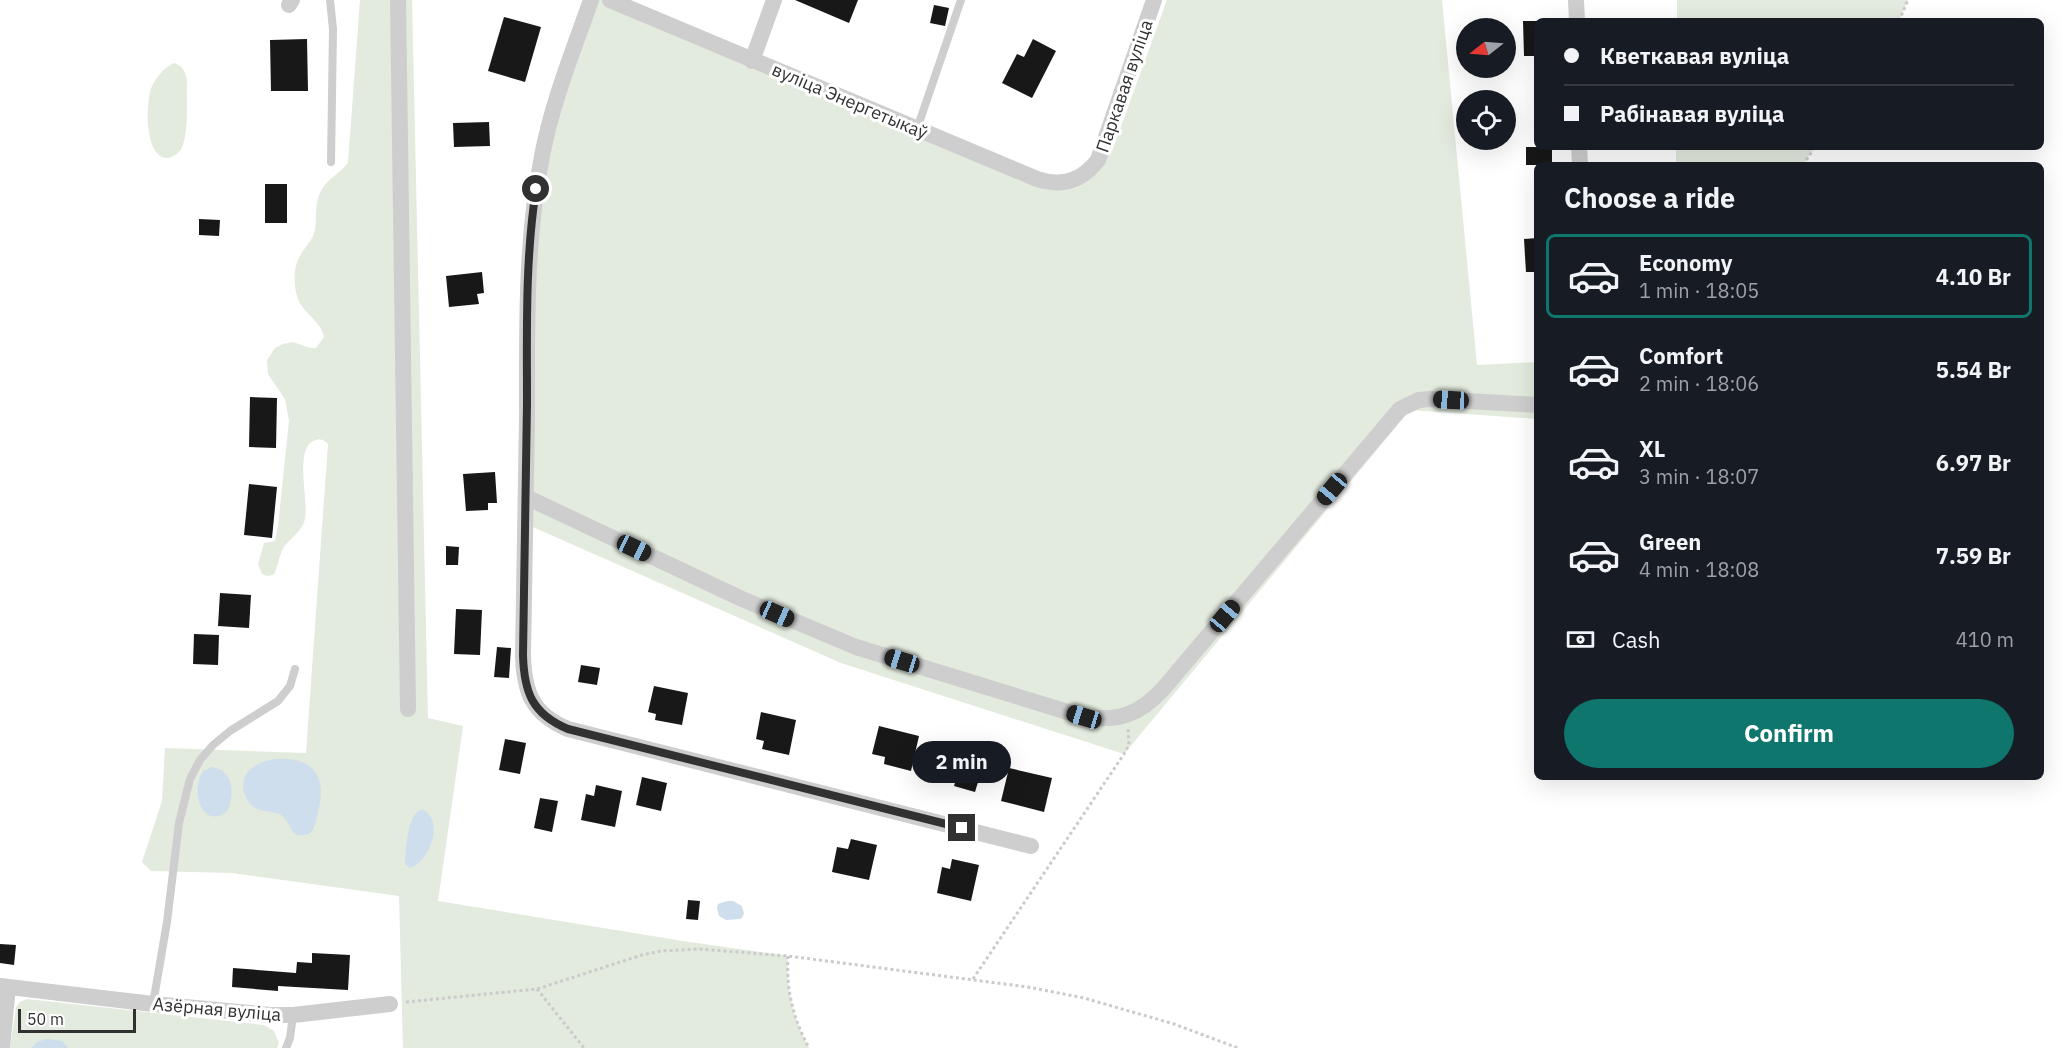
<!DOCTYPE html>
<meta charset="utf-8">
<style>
:root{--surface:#171b24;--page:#20242c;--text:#f1f3f6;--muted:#9ea1a6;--line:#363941;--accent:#0f766e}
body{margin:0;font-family:"IBM Plex Sans",sans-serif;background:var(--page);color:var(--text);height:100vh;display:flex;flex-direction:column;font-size:22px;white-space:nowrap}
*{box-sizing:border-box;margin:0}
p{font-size:20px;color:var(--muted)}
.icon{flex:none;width:33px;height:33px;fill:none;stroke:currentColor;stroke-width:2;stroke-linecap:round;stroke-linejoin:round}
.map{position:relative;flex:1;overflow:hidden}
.details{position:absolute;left:1534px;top:162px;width:510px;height:618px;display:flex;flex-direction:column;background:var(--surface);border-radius:9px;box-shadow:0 6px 24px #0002}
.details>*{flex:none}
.hud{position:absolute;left:1534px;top:18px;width:510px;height:132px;border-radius:9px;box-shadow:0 6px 24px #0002;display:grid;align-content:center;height:132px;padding:0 30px;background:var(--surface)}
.needle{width:39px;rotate:253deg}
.tools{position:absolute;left:1456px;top:18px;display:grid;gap:12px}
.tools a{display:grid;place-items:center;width:60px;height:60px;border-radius:50%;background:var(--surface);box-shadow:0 6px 24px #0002;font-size:30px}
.scale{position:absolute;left:18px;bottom:15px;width:118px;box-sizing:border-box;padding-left:6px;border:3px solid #313131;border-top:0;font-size:16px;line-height:21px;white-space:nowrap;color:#313131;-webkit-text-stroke:4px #fff;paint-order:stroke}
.end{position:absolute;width:27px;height:27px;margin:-14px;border:8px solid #313131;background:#fff;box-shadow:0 0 0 3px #fff}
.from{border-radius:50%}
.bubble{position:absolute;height:42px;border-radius:21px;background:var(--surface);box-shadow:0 6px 24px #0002;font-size:20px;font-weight:800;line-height:42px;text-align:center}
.car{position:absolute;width:18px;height:36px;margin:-18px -9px;border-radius:8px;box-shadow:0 0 4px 2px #0007;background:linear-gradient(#222 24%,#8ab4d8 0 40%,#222 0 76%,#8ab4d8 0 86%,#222 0)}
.hud b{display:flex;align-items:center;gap:21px;height:57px;font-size:22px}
.hud b+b{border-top:2px solid var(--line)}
.hud i{width:15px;height:15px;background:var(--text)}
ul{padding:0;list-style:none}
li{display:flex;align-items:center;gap:18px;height:84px;margin:0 12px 9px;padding:0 18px;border:3px solid transparent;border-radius:9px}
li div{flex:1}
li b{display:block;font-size:22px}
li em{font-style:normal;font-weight:800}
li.current{border-color:var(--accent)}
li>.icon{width:54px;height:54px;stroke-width:1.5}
h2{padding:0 30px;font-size:27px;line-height:72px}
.pay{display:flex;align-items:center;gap:15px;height:66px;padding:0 30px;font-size:22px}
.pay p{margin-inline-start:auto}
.button{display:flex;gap:12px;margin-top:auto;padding:12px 30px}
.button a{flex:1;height:69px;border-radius:36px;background:var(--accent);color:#fff;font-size:24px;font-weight:800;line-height:69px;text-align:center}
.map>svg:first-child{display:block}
.green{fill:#e3eade}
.water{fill:#cedeec}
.building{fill:#181818}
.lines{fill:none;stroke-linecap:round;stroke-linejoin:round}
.path{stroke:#cbcbcb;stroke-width:3;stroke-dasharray:3 3;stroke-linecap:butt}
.service{stroke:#cecece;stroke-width:8}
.minor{stroke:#cecece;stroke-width:16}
.route{stroke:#313131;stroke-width:8}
.labels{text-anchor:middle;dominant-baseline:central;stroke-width:6;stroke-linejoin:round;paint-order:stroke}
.street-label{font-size:18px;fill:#313131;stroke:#fff}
</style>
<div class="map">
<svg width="2063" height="1048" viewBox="0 0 2063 1048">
<rect width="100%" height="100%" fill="#fff"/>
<g class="green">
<path d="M 360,0 L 412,0 L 428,718 L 463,726 L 438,901 L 683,941 L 788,956 C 786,990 793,1018 809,1048 L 403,1048 L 399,896 L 232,873 L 151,871 L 142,862 L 162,801 L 165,748 L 306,753 L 328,444 C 325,441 321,438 316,440 C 293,445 309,502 305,519 C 301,535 286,539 281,553 C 278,560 278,568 273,575 L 267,576 L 262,574 L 258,564 L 264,543 L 275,541 L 278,526 L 289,421 L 285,399 L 268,374 L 267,360 L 275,348 L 283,344 L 293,342 L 310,348 L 316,348 L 324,337 C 321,321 304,314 298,299 C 293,285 293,267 301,254 C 306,246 313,240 315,230 C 317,216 314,202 322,189 C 329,178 340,173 348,163 Z"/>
<polygon points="591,0 610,0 1060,184 1103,148 1112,151 1167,0 1442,0 1477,365 1537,362 1537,419 1410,410 1124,754 841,663 526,524 534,206"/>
<polygon points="1677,0 1908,0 1899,21 1677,21"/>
<path d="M 174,63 C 183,66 185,71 187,80 C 186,99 189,127 183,145 C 180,155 166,163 158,154 C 145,142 146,101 152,86 C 157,76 164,68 174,63 Z"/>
<polygon points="1676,147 1815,147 1803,165 1676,165"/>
<polygon points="27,999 264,1025 274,1031 279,1043 277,1048 10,1048 16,1007 20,1002"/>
</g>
<g class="water">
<path d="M 275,759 C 315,757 327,776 318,813 C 316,821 315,829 309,834 C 287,840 294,824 281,815 C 273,810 262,813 254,807 C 249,804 246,798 244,792 C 239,770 258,762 275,759 Z"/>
<path d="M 212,767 C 234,770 235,795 227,811 C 202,831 190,791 203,771 Z"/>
<path d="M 422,809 C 446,821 429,862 410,868 L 405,864 L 405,859 C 407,844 407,815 422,809 Z"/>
<polygon points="727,901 733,901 742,906 744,914 741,919 726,920 719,916 717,908 718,904"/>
<polygon points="47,1039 62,1041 68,1048 31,1048 37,1042"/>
</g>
<g class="building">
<polygon points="795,0 858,0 849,23"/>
<polygon points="934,5 949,8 945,26 930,23"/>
<polygon points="504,17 541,27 525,82 488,71"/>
<polygon points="1523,21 1538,21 1538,56 1524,56"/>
<polygon points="307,39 308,91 271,91 270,40"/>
<polygon points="1033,39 1056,51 1032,98 1002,83 1017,54 1024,57"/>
<polygon points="489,122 490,146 454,147 453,123"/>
<rect x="1526" y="147" width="26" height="18"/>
<rect x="265" y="184" width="22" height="39"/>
<polygon points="199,219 220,220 219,236 199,235"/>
<polygon points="1538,238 1538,272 1526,272 1524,239"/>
<polygon points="482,272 484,293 477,294 479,304 449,307 446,276"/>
<polygon points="250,397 277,398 276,448 249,447"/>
<polygon points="495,472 497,503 488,503 488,510 466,511 463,474"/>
<polygon points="249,484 277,487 272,538 244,535"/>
<polygon points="446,546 459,547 458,565 446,565"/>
<polygon points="220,593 251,595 249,628 218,626"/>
<polygon points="456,609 482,610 480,655 454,654"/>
<polygon points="194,634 219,635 218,665 193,664"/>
<polygon points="497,647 511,648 509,678 494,677"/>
<polygon points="581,665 600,668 597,685 578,682"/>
<polygon points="654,686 688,693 682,725 655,720 656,714 648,712"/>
<polygon points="761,712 796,720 789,755 762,749 764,741 756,739"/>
<polygon points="879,726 919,736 911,771 884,764 885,757 872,754"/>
<polygon points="505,739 526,743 520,774 499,770"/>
<polygon points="961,763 982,769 975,792 954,786"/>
<polygon points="1009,768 1052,778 1044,812 1001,801"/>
<polygon points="642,777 667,783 661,811 636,805"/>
<polygon points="596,785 622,791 615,827 581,820 586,794 594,796"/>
<polygon points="540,798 558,801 552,832 534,828"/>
<polygon points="851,839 877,845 869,880 832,872 837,847 848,849"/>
<polygon points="952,859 979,865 971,901 937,893 942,867 950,869"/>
<polygon points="688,900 700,901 698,920 686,919"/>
<polygon points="0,944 16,945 14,965 0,963"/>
<polygon points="312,953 350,955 348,990 278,986 278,991 232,987 233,968 296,973 297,962 312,963"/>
</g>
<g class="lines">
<g class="path">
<polyline points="1899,21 1908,0"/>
<polyline points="1803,165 1815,147"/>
<path d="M 788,956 C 786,990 793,1018 809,1048"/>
<polyline points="973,979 1124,754 1129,745 1128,728"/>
<polyline points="537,989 584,1048"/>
<polyline points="406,1002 537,989 642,955 661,951 699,949 788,956 1028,987 1084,998 1174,1024 1238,1048"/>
</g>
<g class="service">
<polyline points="330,0 333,29 331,162"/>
<polyline points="917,129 961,0"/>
<polyline points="153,1004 167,922 179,823 190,779 200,760 213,745 230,731 278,701 290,686 295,669"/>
<polyline points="286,1048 290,1038 293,1015"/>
</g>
<g class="minor">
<polyline points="398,0 408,709"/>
<path d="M 591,0 C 573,51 552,103 542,156 C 525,243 527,331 527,418 C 526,497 525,576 523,655 C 524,692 532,714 568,729 L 1031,846"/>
<path d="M 610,0 L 1037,179 C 1062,187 1082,181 1098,160 L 1154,0"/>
<polyline points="1576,0 1577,21"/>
<polyline points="289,5 292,0"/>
<polyline points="752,61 774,0"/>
<polyline points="1579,147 1580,165"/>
<path d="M 526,497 L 742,599 L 856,647 L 1084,717 C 1119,722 1140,714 1163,689 L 1400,409 L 1419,400 L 1430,399 L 1538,405"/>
<polyline points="0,986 153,1004 271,1015 293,1015 390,1004"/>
<polyline points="2,1048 8,987"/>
</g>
</g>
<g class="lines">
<path class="route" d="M 536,189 C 525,260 527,332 527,403 C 526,487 525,571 523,655 C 524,692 532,714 568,729 L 962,828"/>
</g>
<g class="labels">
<g class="street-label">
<text transform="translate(1124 86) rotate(-71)">Паркавая вуліца</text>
<text transform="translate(850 101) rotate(23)">вуліца Энергетыкаў</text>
<text transform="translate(217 1009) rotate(5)">Азёрная вуліца</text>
</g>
</g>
</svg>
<div class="tools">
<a><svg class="needle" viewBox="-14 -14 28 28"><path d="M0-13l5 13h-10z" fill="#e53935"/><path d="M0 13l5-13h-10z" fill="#9ea1a6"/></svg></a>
<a><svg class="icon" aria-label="locate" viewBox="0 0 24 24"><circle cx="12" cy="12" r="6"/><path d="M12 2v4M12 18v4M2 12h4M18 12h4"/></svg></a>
</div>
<div class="scale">50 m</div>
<i class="end from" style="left:536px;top:189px"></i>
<i class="end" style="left:962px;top:828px"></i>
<div class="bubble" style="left:912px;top:741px;width:99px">2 min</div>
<i class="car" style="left:1451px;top:400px;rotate:273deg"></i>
<i class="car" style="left:1332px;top:489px;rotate:220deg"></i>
<i class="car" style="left:634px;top:548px;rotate:115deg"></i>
<i class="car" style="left:777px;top:614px;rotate:114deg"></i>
<i class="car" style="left:1225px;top:616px;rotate:40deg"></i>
<i class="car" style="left:902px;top:661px;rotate:287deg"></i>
<i class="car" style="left:1084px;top:717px;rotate:287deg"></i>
<div class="hud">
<b><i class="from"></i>Кветкавая вуліца</b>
<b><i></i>Рабінавая вуліца</b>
</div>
<section class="details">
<h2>Choose a ride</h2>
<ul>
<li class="current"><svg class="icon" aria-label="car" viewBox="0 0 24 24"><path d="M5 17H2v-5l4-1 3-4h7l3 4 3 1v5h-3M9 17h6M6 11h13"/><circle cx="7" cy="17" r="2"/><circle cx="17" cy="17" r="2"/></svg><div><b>Economy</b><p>1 min · 18:05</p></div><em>4.10 Br</em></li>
<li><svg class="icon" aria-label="car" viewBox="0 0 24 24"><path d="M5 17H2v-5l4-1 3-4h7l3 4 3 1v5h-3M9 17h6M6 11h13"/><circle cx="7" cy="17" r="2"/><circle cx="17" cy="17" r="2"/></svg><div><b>Comfort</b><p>2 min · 18:06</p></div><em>5.54 Br</em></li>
<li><svg class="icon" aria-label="car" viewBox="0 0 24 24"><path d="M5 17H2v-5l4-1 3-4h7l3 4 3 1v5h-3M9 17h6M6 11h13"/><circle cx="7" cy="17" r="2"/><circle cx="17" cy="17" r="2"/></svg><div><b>XL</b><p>3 min · 18:07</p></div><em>6.97 Br</em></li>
<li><svg class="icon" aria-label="car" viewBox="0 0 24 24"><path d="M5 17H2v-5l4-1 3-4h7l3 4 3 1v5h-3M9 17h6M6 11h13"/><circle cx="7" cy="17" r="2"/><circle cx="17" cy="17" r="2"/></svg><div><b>Green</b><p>4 min · 18:08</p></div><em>7.59 Br</em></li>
</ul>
<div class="pay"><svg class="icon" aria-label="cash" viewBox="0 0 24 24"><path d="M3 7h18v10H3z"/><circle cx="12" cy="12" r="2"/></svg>Cash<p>410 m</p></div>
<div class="button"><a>Confirm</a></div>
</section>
</div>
